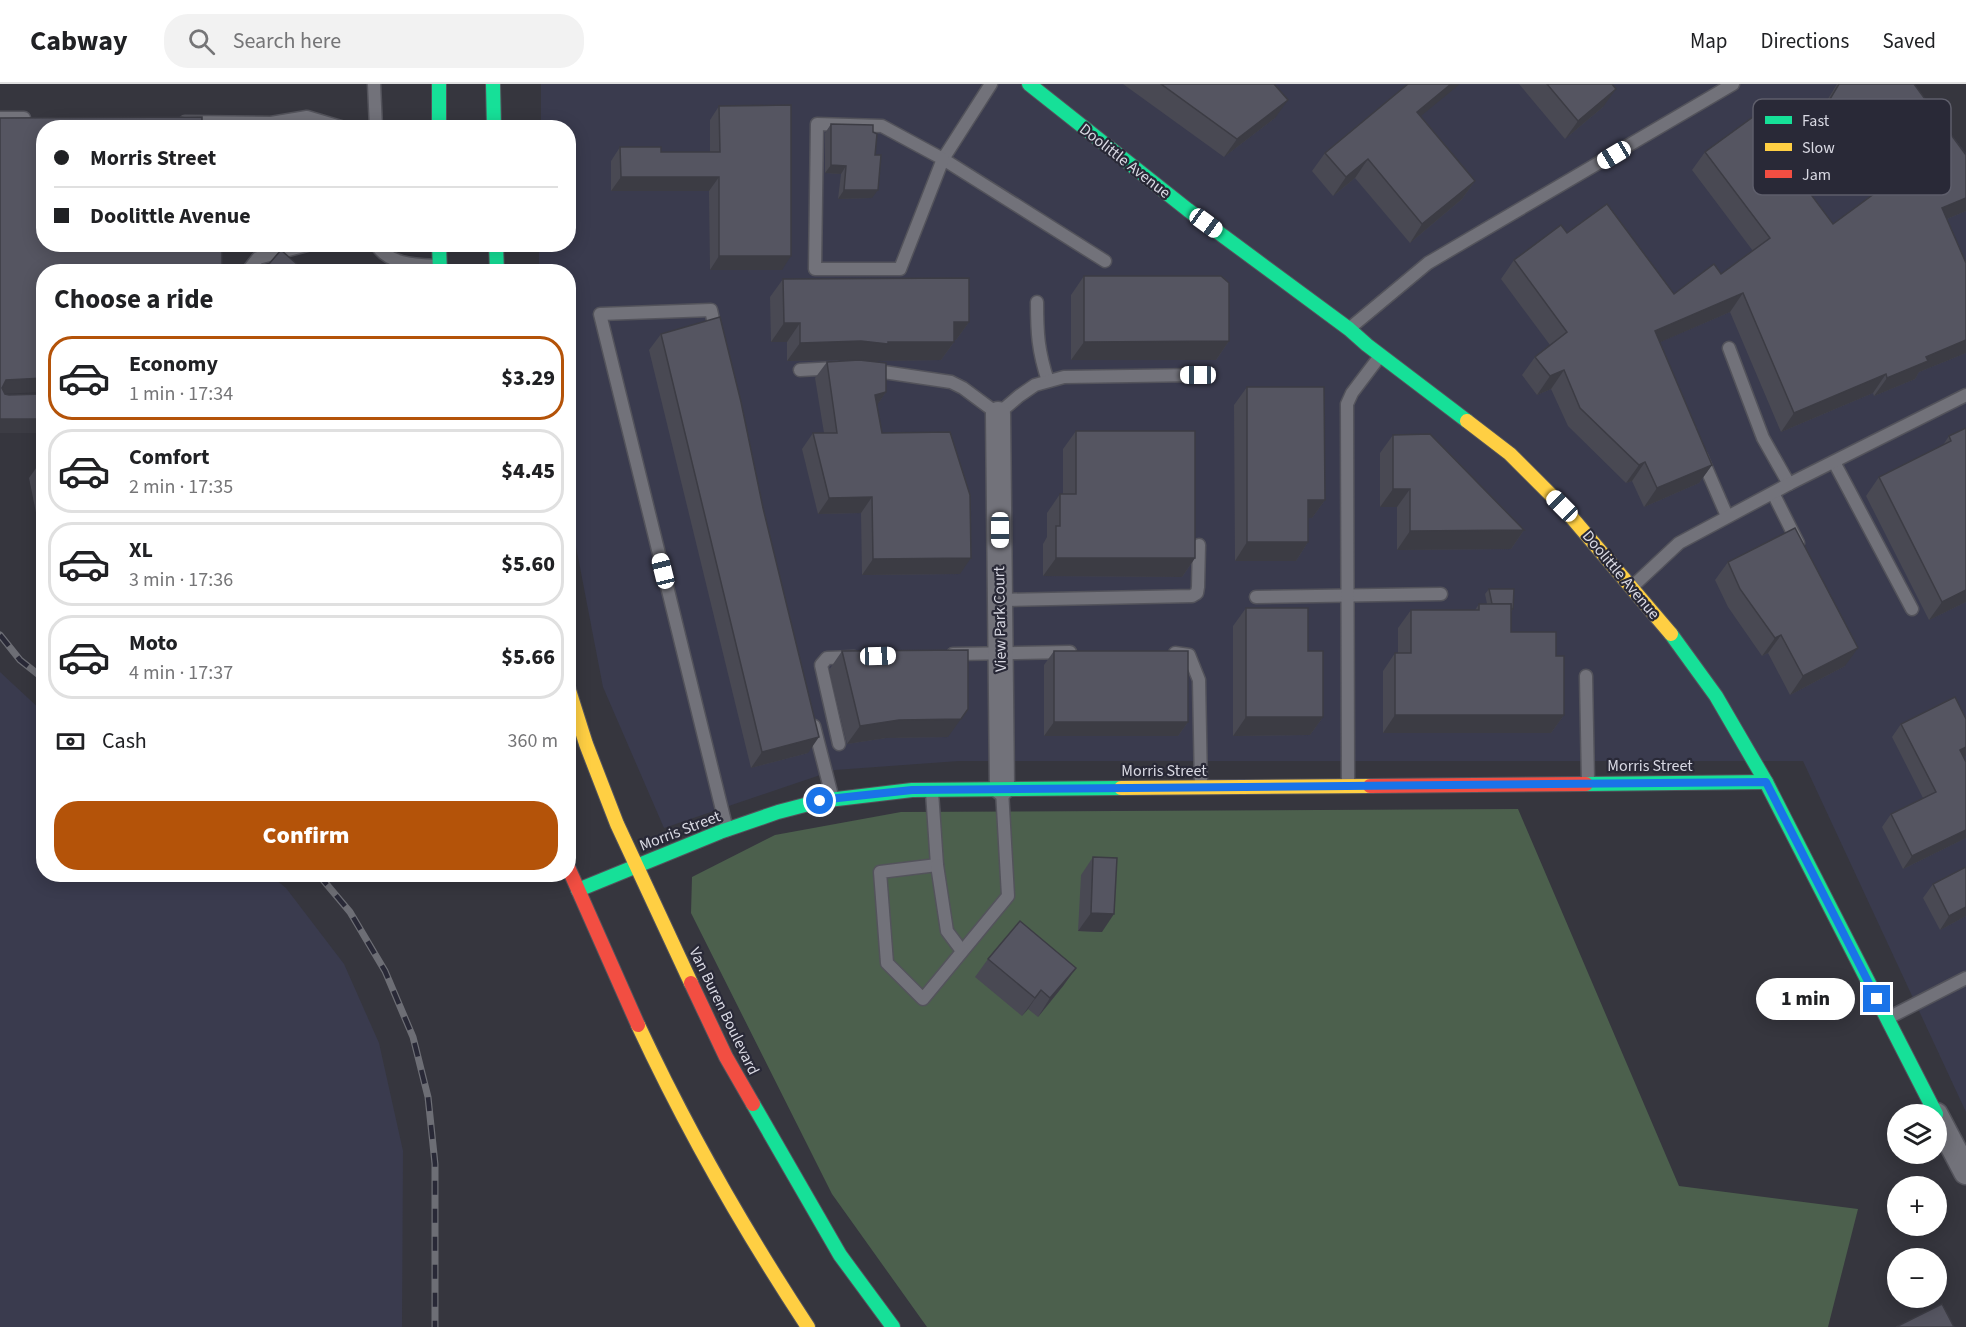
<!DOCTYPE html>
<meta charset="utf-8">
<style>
:root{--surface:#fff;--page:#f2f2f2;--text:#202124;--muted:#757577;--line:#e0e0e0;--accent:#b45309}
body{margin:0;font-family:"Source Sans 3",sans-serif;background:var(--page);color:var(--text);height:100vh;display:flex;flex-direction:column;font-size:22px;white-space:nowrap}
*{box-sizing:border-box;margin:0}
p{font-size:20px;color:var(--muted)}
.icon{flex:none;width:33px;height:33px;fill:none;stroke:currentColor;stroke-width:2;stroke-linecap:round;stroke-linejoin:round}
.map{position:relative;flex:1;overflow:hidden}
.drawer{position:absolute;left:36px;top:180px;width:540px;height:618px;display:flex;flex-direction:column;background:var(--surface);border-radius:24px;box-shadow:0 3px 15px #0003}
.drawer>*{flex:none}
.banner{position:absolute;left:36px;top:36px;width:540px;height:132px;border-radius:24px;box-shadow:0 3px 15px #0003;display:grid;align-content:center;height:132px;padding:0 18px;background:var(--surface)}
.tools{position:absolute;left:1887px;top:1020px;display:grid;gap:12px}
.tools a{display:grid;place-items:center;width:60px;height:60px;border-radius:50%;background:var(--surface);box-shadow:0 3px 15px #0003;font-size:30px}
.end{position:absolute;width:27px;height:27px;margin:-14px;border:8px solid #1a73e8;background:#fff;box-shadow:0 0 0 3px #fff}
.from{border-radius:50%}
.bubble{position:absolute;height:42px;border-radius:21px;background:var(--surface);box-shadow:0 3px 15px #0003;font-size:20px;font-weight:800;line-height:42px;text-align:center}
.car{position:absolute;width:18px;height:36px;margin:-18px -9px;border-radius:8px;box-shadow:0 0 4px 2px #0007;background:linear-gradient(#fff 24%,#345 0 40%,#fff 0 76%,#345 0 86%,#fff 0)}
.banner b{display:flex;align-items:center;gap:21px;height:57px;font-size:22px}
.banner b+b{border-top:2px solid var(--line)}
.banner i{width:15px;height:15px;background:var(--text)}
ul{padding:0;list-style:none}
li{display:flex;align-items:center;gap:18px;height:84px;margin:0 12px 9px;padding:0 6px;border:3px solid var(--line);border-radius:24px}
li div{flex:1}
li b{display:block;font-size:22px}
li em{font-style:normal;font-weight:800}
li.active{border-color:var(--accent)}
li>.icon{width:54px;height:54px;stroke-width:1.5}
h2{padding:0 18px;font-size:27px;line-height:72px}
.pay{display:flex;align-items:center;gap:15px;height:66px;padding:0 18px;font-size:22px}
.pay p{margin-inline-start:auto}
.primary-button{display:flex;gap:12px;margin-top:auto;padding:12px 18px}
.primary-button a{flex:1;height:69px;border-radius:24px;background:var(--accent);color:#fff;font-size:24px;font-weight:800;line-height:69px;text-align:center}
header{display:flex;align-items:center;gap:36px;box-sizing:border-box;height:84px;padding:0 30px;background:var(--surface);border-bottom:2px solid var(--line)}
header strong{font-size:28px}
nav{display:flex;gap:33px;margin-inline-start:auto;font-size:21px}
.search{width:420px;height:54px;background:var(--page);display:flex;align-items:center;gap:15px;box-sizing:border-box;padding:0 21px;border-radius:24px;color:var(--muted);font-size:22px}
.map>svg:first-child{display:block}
.built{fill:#3a3b4e}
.green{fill:#4c604d}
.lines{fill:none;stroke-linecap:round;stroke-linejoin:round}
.lane-casing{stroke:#53535b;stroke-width:15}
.street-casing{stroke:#53535b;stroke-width:27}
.fast-casing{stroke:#53535b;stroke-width:16}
.slow-casing{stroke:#53535b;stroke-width:16}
.jam-casing{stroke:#53535b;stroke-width:16}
.lane{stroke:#72727a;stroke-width:12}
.street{stroke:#72727a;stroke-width:24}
.fast{stroke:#16e098;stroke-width:14}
.slow{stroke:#ffcf43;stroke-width:14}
.jam{stroke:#f24e42;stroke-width:14}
.rail-casing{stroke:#6d6e75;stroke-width:7}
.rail{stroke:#292937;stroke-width:4.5;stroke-dasharray:14;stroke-linecap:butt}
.wall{fill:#494953}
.shaded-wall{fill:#3c3c44}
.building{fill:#555561;stroke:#3c3c44;stroke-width:1.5}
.route{stroke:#1a73e8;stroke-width:8}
.labels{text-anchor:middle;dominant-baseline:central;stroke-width:4.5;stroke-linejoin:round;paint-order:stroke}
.street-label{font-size:16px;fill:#d9d9e3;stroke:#292937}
.key{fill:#292937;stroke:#5e5e6b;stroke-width:1.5}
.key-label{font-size:16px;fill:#d9d9e3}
</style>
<header>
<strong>Cabway</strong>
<div class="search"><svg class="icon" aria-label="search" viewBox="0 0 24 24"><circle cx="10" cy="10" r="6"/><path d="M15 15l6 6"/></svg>Search here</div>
<nav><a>Map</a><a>Directions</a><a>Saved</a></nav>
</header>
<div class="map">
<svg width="1966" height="1243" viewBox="0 0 1966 1243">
<rect width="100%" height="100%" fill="#36363e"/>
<g class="built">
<polygon points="541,0 1912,0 1966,69 1966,1028 1803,677 959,677 835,686 664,744 603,603 568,421 568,188 539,188 539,161 568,160 568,44 541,43"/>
<polygon points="0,588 43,628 44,790 270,791 286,804 344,880 379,959 403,1067 402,1243 0,1243"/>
</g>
<polygon class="green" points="1518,725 1679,1102 1858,1125 1828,1243 927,1243 832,1110 691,829 692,793 775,751 901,728"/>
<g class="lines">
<g class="lane-casing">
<g id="lane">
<polyline points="374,0 376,44"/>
<polyline points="991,0 943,75 1105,177"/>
<polyline points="0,34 24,34"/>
<polyline points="185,38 271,39 307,33 344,44"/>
<polygon points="817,40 882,42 943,75 900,185 815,185"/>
<path d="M 376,160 C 388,181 417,181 438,182"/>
<polyline points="247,188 258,174 311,160"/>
<path d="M 1037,218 C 1037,249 1038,267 1048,297"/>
<polyline points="1350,244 1428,179 1733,0"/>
<polyline points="716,249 711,226 600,230 727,746"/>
<polyline points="1729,264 1763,354 1789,400"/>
<polyline points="800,286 837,284"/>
<polyline points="870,286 951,298 963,304 998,330 1019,312 1035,301 1064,293 1198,291"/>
<polyline points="1701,372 1727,432"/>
<polyline points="1834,378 1912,525"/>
<polyline points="1773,409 1798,459"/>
<polyline points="1633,502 1679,459 1789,400 1966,311"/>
<polyline points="1256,513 1441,510"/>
<polyline points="1000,516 1192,512 1197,509 1198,503 1199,461"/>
<polyline points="1175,569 1189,571 1199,596 1201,702"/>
<polyline points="953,570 1070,568"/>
<polyline points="1586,592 1588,698"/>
<polyline points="814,642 832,712"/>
<polyline points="839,660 821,581 827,574 854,573"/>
<polyline points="1348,700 1347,320 1352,309 1380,272"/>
<polyline points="932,708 937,781 880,788 887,879 923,915 1008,812 1002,706"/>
<polyline points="937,781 947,847 962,867"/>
<polyline points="1888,934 1966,894"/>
</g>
</g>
<g class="street-casing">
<g id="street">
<polyline points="998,330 1002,704"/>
<polyline points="1936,1031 1966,1088"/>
</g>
</g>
<g class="fast-casing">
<g id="fast">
<polyline points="439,0 439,44"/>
<polyline points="493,0 494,44"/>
<polyline points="1029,0 1188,126 1349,245 1367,261 1467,337"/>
<polyline points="439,160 440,188"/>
<polyline points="496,160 497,188"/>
<polyline points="1671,550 1716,612 1766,698 1936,1030"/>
<polyline points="1586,700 1766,698"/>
<polyline points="578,806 720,748 778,728 820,717 912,706 1121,704"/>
<polyline points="753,1020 840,1171 893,1243"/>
</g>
</g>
<g class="slow-casing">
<g id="slow">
<polyline points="1467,337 1510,370 1562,422 1671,550"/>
<polyline points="568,603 586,660 617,740 691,899"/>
<polyline points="1121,704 1370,702"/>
<path d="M 638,941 C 687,1046 744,1146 808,1243"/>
</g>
</g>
<g class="jam-casing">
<g id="jam">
<polyline points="1370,702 1586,700"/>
<polyline points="568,783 638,941"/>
<polyline points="691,899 726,973 753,1020"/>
</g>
</g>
<use href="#lane" class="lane"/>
<use href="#street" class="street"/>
<use href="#fast" class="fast"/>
<use href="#slow" class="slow"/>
<use href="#jam" class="jam"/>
<g class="rail-casing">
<g id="rail">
<polyline points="0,551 20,576 44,595"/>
<polyline points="318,790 350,828 385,887 413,953 428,1013 435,1080 435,1243"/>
</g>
</g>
<use href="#rail" class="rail"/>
</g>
<g class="wall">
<polygon points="1123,0 1274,0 1275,34 1224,73"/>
<polygon points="1519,0 1612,0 1603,23 1565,55"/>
<polygon points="1837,0 1914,0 1966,71 1966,127 1947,135 1966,179 1966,269 1919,288 1915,295 1874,312 1873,309 1781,348 1730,228 1660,258 1712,381 1699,399 1644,423 1632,397 1626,399 1568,342 1551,305 1537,311 1522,291 1535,273 1550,261 1501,195 1514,176 1567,149 1674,210 1721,190 1753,167 1692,86 1705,68 1833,140 1888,99 1854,55 1817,33"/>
<polygon points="719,22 782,186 710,186 709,107 611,107 611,77 620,63 661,68 710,68 710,36"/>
<polygon points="1421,32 1475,97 1462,115 1410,159 1355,94 1333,112 1312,87 1325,69"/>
<polygon points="831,40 873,48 875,71 872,114 838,115 841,90 825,89 825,49"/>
<polygon points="1084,192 1229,257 1216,276 1071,276 1071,211"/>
<polygon points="783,195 969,238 956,256 954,256 954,258 941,276 876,277 875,278 886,308 877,321 882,349 960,490 862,491 861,429 818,430 802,365 813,349 824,349 815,294 827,278 854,276 787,277 787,258 771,258 770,213"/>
<polygon points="661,250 808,669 751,684 649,266"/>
<polygon points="1247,303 1325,416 1312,434 1308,434 1308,458 1296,477 1235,477 1234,321"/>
<polygon points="1966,344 1966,518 1929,536 1866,412 1879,393 1943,361 1949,352"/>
<polygon points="1076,347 1195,474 1182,493 1043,492 1043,460 1047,453 1047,429 1060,410 1063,410 1063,365"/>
<polygon points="1393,351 1524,446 1511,465 1397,466 1397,423 1380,423 1380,369"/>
<polygon points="44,373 44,468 29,394"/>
<polygon points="1728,478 1845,582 1790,611 1768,569 1762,572 1728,523 1715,496"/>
<polygon points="1489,505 1513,525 1511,528 1511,548 1556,572 1564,631 1551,649 1383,649 1383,587 1395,569 1398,569 1398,544 1411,526 1475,526 1479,520 1487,520 1485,510"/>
<polygon points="1246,524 1308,567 1323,633 1310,651 1233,652 1233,542"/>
<polygon points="842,567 948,653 886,654 847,660 829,586"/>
<polygon points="1054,567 1188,638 1178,652 1044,652 1044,581"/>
<polygon points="1901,640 1966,663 1966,672 1964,673 1966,678 1966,754 1903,785 1882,743 1891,730 1923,714 1892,653"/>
<polygon points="1093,773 1102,848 1078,847 1081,791"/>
<polygon points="1933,800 1966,832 1940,846 1923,814"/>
<polygon points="988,875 1076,884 1063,902 1038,933 1028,925 1022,932 975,893"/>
</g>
<g class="shaded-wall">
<polygon points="1451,0 1460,0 1404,46 1417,28"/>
<polygon points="1616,5 1603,23 1565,55 1578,37"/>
<polygon points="1288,16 1275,34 1224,73 1237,55"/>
<polygon points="1368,75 1355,94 1333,112 1346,93"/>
<polygon points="831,81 846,82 841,90 825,89"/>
<polygon points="621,93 719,93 709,107 611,107"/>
<polygon points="1475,97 1462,115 1410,159 1422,140"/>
<polygon points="844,106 878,106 872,114 838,115"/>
<polygon points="1966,114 1966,127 1930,142 1942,124"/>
<polygon points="214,160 240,160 238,164 212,164"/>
<polygon points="719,172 791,172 782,186 710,186"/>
<polygon points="1743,209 1730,228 1642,266 1655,247"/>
<polygon points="954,238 969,238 956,256 941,256"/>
<polygon points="784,239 800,239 787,258 771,258"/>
<polygon points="1966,256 1966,269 1919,288 1915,295 1874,312 1887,294 1926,273"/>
<polygon points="861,257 888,258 954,258 941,276 877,277 875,279 848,276 787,277 800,259"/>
<polygon points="1229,257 1216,276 1071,276 1084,258"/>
<polygon points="1564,286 1551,305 1537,311 1550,292"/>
<polygon points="1886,290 1873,309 1781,348 1794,329"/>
<polygon points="44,294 44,308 0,310 0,304 6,296"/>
<polygon points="886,308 875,324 875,311"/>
<rect x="0" y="335" width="44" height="14"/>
<polygon points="1645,378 1632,397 1626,399 1639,381"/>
<polygon points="1712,381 1699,399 1644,423 1657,404"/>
<polygon points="1393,405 1410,405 1397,423 1380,423"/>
<polygon points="872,413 861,429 818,430 829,414"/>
<polygon points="1308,416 1325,416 1312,434 1296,434"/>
<polygon points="1524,446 1511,465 1397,466 1410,447"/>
<polygon points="1247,458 1308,458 1296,477 1235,477"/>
<polygon points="971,474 960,490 862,491 873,475"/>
<polygon points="1056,474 1195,474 1182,493 1043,492"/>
<polygon points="1966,506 1966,518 1929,536 1942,518"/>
<polygon points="1781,551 1768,569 1762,572 1775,554"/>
<polygon points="1858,564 1845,582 1790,611 1803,592"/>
<polygon points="1395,631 1564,631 1551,649 1383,649"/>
<polygon points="1246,633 1323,633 1310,651 1233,652"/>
<polygon points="961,635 948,653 886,654 847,660 860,642 899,636"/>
<polygon points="1054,638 1188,638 1178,652 1044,652"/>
<polygon points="819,653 808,669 751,684 762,668"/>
<polygon points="1966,663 1966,672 1951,679 1960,666"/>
<polygon points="1966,746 1966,754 1903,785 1912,772"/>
<polygon points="1966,823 1966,832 1940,846 1949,832"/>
<polygon points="1091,829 1114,830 1102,848 1078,847"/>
<polygon points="1076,884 1063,902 1038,933 1050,914"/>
<polygon points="1041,906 1028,925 1022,932 1035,914"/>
</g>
<g class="building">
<polygon points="1161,0 1274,0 1288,16 1237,55"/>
<polygon points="1408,0 1451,0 1417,28 1475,97 1422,140 1368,75 1346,93 1325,69"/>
<polygon points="1547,0 1612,0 1616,5 1578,37"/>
<polygon points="1839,0 1914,0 1966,71 1966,114 1942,124 1966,179 1966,256 1926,273 1928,277 1887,294 1886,290 1794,329 1743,209 1655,247 1712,381 1657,404 1645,378 1639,381 1580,324 1564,286 1550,292 1535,273 1567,248 1514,176 1561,141 1567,149 1607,120 1674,210 1714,180 1721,190 1770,154 1705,68 1753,33 1833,140 1905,87 1867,36 1830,15"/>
<polygon points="791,21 791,172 719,172 719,93 621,93 620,63 661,63 661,68 720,68 719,22"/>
<polygon points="202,33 202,44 44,44 44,160 222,160 222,188 44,188 44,294 6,296 2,304 5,310 9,311 44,310 44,335 0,335 0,34"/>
<polygon points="831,40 873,41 873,48 877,50 875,71 881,71 878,106 844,106 846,82 831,81"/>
<polygon points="281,166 299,182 294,188 262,188"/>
<polygon points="1084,192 1221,192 1229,199 1229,257 1084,258"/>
<polygon points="969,194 969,238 954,238 954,258 888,258 888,260 861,257 800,259 800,239 784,239 783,195"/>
<polygon points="720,233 741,318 763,424 819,653 762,668 661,250"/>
<polygon points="859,276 886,279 886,308 875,311 882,349 950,348 970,411 971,474 873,475 872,413 829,414 813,349 837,349 827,278"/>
<polygon points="1247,303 1324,303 1325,416 1308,416 1308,458 1247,458"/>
<polygon points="1966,344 1966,506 1942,518 1879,393 1951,357 1949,352"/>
<polygon points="1076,347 1195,347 1195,474 1056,474 1056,442 1060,442 1060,410 1076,410"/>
<polygon points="1430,350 1524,446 1410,447 1410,405 1393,405 1393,351"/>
<polygon points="44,373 44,404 39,380"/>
<polygon points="1795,444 1858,564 1803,592 1781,551 1775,554 1740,505 1728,478"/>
<polygon points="1489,505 1514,505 1513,525 1511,525 1511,520 1492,520"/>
<polygon points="1479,520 1511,520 1511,548 1556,548 1556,572 1564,572 1564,631 1395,631 1395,569 1411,569 1411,526 1479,526"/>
<polygon points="1246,524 1308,524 1308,567 1323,567 1323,633 1246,633"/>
<polygon points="968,566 968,625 961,635 899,636 860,642 842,567"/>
<rect x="1054" y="567" width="134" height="71"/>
<polygon points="1955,613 1966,635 1966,663 1960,666 1966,678 1966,746 1912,772 1891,730 1936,708 1901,640"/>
<polygon points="1093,773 1117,774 1114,830 1091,829"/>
<polygon points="1966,783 1966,823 1949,832 1933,800"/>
<polygon points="1020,837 1076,884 1050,914 1041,906 1035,914 988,875"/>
<polygon points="1942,1220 1954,1243 1896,1243"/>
</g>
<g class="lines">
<polyline class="route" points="820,717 838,714 912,706 1766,698 1877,915"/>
</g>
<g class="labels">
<g class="street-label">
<text transform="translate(1125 77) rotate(38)">Doolittle Avenue</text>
<text transform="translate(1621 491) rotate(50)">Doolittle Avenue</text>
<text transform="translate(1000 535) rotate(-91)">View Park Court</text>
<text x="1650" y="682">Morris Street</text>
<text x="1164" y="687">Morris Street</text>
<text transform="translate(680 747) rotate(-21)">Morris Street</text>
<text transform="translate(724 927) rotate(64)">Van Buren Boulevard</text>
</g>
</g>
<rect x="1753" y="15" width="198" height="96" rx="9" class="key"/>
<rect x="1765" y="32" width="27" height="8" fill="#16e098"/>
<rect x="1765" y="59" width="27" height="8" fill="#ffcf43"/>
<rect x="1765" y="86" width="27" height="8" fill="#f24e42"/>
<g class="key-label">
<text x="1802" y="42">Fast</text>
<text x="1802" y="69">Slow</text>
<text x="1802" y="96">Jam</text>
</g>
</svg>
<div class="tools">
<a><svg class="icon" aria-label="layers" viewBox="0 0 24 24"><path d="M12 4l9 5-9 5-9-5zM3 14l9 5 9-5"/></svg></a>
<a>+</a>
<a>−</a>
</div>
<i class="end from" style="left:820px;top:717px"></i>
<i class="end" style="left:1877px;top:915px"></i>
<div class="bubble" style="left:1756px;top:894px;width:99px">1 min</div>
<i class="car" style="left:1614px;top:71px;rotate:239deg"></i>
<i class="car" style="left:1206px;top:139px;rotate:126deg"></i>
<i class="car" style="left:1198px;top:291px;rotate:270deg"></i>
<i class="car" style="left:1562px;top:422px;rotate:315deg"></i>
<i class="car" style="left:1000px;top:446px;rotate:180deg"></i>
<i class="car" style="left:663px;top:487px;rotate:346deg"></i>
<i class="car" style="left:878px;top:572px;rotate:88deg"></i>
<div class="banner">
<b><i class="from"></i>Morris Street</b>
<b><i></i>Doolittle Avenue</b>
</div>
<section class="drawer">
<h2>Choose a ride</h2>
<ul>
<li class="active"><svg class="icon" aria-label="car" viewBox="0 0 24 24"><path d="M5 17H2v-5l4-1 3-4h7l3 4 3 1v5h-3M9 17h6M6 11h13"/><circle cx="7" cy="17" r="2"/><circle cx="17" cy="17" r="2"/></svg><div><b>Economy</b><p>1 min · 17:34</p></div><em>$3.29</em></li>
<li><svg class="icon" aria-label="car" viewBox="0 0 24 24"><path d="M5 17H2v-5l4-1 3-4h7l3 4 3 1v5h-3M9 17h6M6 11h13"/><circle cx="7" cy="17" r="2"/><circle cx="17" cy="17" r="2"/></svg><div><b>Comfort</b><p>2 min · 17:35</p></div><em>$4.45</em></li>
<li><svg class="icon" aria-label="car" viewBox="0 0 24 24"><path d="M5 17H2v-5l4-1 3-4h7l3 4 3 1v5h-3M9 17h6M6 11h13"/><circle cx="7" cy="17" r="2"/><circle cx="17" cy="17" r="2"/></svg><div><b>XL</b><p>3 min · 17:36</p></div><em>$5.60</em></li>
<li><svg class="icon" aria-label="car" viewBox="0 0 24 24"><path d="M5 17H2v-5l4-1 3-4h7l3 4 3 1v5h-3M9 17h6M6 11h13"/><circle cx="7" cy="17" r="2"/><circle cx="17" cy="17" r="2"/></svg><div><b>Moto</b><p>4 min · 17:37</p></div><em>$5.66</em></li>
</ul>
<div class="pay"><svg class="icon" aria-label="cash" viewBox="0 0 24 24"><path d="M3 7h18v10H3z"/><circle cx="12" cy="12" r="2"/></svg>Cash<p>360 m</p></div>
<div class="primary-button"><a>Confirm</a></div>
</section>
</div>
